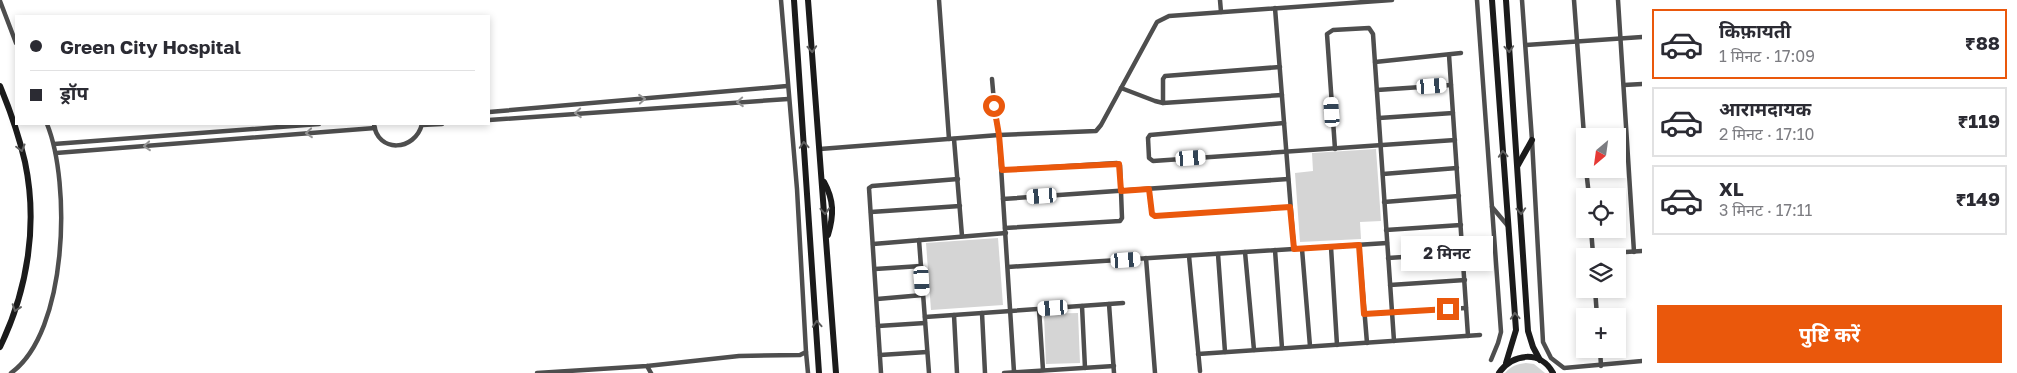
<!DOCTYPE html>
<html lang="hi">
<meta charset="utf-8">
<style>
:root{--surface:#fff;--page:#f2f2f3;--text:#2b2b33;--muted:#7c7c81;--line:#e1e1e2;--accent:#ea580c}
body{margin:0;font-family:"Golos Text","Noto Sans Devanagari",sans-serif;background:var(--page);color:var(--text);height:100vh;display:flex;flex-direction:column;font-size:19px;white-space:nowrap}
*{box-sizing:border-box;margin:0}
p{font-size:16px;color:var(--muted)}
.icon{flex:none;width:28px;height:28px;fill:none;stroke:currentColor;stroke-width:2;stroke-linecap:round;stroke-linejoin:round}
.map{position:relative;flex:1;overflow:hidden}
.drawer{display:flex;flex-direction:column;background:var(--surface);width:375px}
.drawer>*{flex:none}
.hud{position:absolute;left:15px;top:15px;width:475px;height:110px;border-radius:0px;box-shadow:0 2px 8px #0003;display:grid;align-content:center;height:110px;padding:0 15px;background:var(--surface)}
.needle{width:32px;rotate:209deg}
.buttons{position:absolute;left:1576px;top:128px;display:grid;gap:10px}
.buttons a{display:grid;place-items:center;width:50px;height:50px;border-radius:0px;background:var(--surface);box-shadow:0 2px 8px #0003;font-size:25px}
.end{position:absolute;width:22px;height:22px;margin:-11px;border:6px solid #ea580c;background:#fff;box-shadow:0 0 0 2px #fff}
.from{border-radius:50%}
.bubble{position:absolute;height:35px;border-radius:0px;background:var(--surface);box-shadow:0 2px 8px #0003;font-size:16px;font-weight:700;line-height:35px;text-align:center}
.car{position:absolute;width:15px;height:30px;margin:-15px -8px;border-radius:6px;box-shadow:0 0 4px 1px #0007;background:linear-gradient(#fff 24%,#345 0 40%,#fff 0 76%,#345 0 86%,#fff 0)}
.hud b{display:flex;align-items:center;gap:18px;height:48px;font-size:19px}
.hud b+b{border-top:1px solid var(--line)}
.hud i{width:12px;height:12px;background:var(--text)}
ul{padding:9px 0 0;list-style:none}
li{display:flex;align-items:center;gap:15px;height:70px;margin:0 10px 8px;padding:0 5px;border:2px solid var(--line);border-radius:0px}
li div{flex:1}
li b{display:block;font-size:19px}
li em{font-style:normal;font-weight:700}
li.current{border-color:var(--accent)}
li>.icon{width:45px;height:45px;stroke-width:1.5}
.action{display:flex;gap:10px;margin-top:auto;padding:10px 15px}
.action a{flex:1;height:58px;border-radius:0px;background:var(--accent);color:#fff;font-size:20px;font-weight:700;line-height:58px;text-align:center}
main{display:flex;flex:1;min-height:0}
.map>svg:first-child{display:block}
.green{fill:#d5d5d5}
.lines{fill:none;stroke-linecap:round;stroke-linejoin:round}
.street{stroke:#4e4e4e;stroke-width:4.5}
.secondary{stroke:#1b1b1b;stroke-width:6}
.oneway{stroke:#5f5f5f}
.oneway2{stroke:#959595}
.route{stroke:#ea580c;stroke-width:6}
</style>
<main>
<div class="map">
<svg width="1642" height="373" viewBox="0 0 1642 373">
<rect width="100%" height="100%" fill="#fff"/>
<g class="green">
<polygon points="1376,149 1381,221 1360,222 1361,239 1300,242 1295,173 1313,171 1312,153"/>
<polygon points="998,238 1003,305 931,310 926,243"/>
<polygon points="1078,313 1080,363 1046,364 1044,314"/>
<path d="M 1526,363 L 1534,364 L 1545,373 L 1505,373 C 1511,366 1517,364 1526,363 Z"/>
</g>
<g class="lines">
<g class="street">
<polyline points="939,0 949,139"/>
<polyline points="1220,0 1221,12"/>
<polyline points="1477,0 1501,332 1498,343 1491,360"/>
<polyline points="1522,0 1532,140 1543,342 1551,358 1564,368 1642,361"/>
<polyline points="1574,0 1585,149"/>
<polyline points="1618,0 1634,252"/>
<polyline points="0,1 16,43"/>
<polyline points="1275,8 1294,249"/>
<polyline points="1526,45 1642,37"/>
<polyline points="1449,55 1468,336"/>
<polyline points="1375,62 1461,53"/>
<polyline points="992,79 995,113 999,135 1014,372"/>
<polyline points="1624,85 1642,84"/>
<polyline points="1121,88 1155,101 1163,103 1282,95"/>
<polyline points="1377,90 1451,85"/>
<polyline points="1163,103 1163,79 1165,76 1280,67"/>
<polyline points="489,112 787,86"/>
<polyline points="1379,118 1453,113"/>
<polyline points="489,120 788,99"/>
<polyline points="1284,123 1150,135 1148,138 1149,158 1153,161 1455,140"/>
<path d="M 374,124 C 377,153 415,152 422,124"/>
<polyline points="422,125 442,124"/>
<polyline points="954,139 962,236"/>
<polyline points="54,144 319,124"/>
<polyline points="820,149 999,135 1096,131 1101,125 1157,22 1169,16 1392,0"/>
<polyline points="1335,149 1327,34 1333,30 1369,28 1373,34 1394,341"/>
<polyline points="56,153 375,128"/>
<polyline points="1586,169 1589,196"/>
<polyline points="1002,170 1117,163 1120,165 1122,218 1120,221 1005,228"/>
<polyline points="1383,174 1457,168"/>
<polyline points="1149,189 1152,214 1155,216 1290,207"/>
<polyline points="1003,199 1288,179"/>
<polyline points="1384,202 1459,196"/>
<polyline points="1492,207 1508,226"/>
<polyline points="871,212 960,206"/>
<polyline points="1591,229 1593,254 1642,251"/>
<polyline points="1386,230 1461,225"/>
<polyline points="919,240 929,373"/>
<polyline points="873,244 1006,233"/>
<polyline points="1359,245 1367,343"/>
<polyline points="1331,247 1337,345"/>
<polyline points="1302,249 1310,346"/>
<polyline points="1275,250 1282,348"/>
<polyline points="1245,252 1254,350"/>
<polyline points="1218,254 1225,352"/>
<polyline points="1189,256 1200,371"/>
<polyline points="1146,258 1155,373"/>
<polyline points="1388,258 1463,253"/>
<polyline points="1008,267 1387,243"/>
<polyline points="875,269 921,266"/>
<polyline points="1390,285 1465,280"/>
<polyline points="1595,289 1597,316"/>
<polyline points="877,299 923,295"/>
<polyline points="1109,304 1114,373"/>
<polyline points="1082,306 1085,368"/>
<polyline points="1039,309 1043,370"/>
<polyline points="982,313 985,373"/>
<polyline points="1364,314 1466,308"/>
<polyline points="954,315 957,373"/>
<polyline points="925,317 1123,303"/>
<polyline points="878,326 925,323"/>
<polyline points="1600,349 1601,366"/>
<polyline points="806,352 808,373"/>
<polyline points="1198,354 1480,335"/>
<polyline points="880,355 927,352"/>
<polyline points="647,366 651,373"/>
<path d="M 11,373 C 68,332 71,183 47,124"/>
<polyline points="537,373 647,366 739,356 800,355 806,352 797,189 781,0"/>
<polyline points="881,373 869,188 872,186 958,179"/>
<polyline points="1004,373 1114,366"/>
</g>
<g class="secondary">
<polyline points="794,0 819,373"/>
<polyline points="808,0 836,373"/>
<polyline points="1492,0 1516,330 1506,363"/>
<polyline points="1506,0 1528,331 1533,347 1540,360"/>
<path d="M 0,86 C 10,110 19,136 25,162 C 38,224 28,289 0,347"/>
<polyline points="1518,165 1532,140"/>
<path d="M 824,182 C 834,200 834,215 828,235"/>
<path d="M 1499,373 C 1512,353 1541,350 1553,373"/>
</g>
</g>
<defs><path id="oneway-chevron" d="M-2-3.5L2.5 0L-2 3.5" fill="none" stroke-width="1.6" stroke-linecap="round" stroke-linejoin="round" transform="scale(1.25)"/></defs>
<g class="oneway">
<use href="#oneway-chevron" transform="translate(812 49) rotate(86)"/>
<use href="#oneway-chevron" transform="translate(1509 49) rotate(86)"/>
<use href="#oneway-chevron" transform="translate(804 145) rotate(-94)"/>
<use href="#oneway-chevron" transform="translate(21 148) rotate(75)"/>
<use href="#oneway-chevron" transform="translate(1503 154) rotate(-94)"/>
<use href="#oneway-chevron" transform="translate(825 211) rotate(86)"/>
<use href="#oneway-chevron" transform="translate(1521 211) rotate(87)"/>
<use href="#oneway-chevron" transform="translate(16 308) rotate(109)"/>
<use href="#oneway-chevron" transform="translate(1515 316) rotate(-94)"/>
<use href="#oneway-chevron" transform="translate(817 324) rotate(-94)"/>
</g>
<g class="oneway2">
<use href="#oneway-chevron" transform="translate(642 99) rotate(-5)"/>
<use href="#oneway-chevron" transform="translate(740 102) rotate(176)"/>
<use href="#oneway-chevron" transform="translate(578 113) rotate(176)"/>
<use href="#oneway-chevron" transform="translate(309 133) rotate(175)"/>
<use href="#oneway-chevron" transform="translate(147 146) rotate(175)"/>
</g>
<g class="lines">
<polyline class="route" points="994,106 999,135 1002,170 1119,164 1121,191 1149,189 1152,214 1155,216 1290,207 1294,249 1359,245 1364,314 1448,309"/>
</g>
</svg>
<div class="buttons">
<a><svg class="needle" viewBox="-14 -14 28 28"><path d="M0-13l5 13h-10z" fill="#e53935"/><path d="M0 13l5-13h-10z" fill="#7c7c81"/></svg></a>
<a><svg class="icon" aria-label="locate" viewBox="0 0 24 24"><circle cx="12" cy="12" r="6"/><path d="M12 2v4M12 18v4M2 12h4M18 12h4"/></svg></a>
<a><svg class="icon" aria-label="layers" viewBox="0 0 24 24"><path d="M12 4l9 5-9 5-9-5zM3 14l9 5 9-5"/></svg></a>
<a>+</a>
</div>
<i class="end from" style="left:994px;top:106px"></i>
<i class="end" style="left:1448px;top:309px"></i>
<div class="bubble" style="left:1401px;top:236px;width:92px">2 मिनट</div>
<i class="car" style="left:1432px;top:86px;rotate:86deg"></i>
<i class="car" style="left:1332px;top:112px;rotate:356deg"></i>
<i class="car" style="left:1191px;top:158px;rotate:86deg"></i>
<i class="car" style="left:1042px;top:196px;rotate:266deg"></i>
<i class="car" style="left:1126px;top:260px;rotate:86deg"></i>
<i class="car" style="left:922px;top:281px;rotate:176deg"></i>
<i class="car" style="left:1053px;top:308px;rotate:266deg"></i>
<div class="hud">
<b><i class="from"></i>Green City Hospital</b>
<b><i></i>ड्रॉप</b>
</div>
</div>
<section class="drawer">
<ul>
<li class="current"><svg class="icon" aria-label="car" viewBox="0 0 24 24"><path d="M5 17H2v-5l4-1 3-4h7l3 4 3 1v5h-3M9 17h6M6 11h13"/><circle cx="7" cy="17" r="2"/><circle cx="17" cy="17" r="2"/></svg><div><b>किफ़ायती</b><p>1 मिनट · 17:09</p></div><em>₹88</em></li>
<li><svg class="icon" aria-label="car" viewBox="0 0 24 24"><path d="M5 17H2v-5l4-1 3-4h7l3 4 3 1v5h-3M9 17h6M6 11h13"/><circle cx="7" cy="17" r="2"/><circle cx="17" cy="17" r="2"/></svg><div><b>आरामदायक</b><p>2 मिनट · 17:10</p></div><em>₹119</em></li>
<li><svg class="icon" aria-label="car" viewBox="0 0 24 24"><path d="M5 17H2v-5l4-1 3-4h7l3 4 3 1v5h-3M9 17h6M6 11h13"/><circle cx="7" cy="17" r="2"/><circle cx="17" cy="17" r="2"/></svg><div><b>XL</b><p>3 मिनट · 17:11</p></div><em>₹149</em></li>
</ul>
<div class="action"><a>पुष्टि करें</a></div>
</section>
</main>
